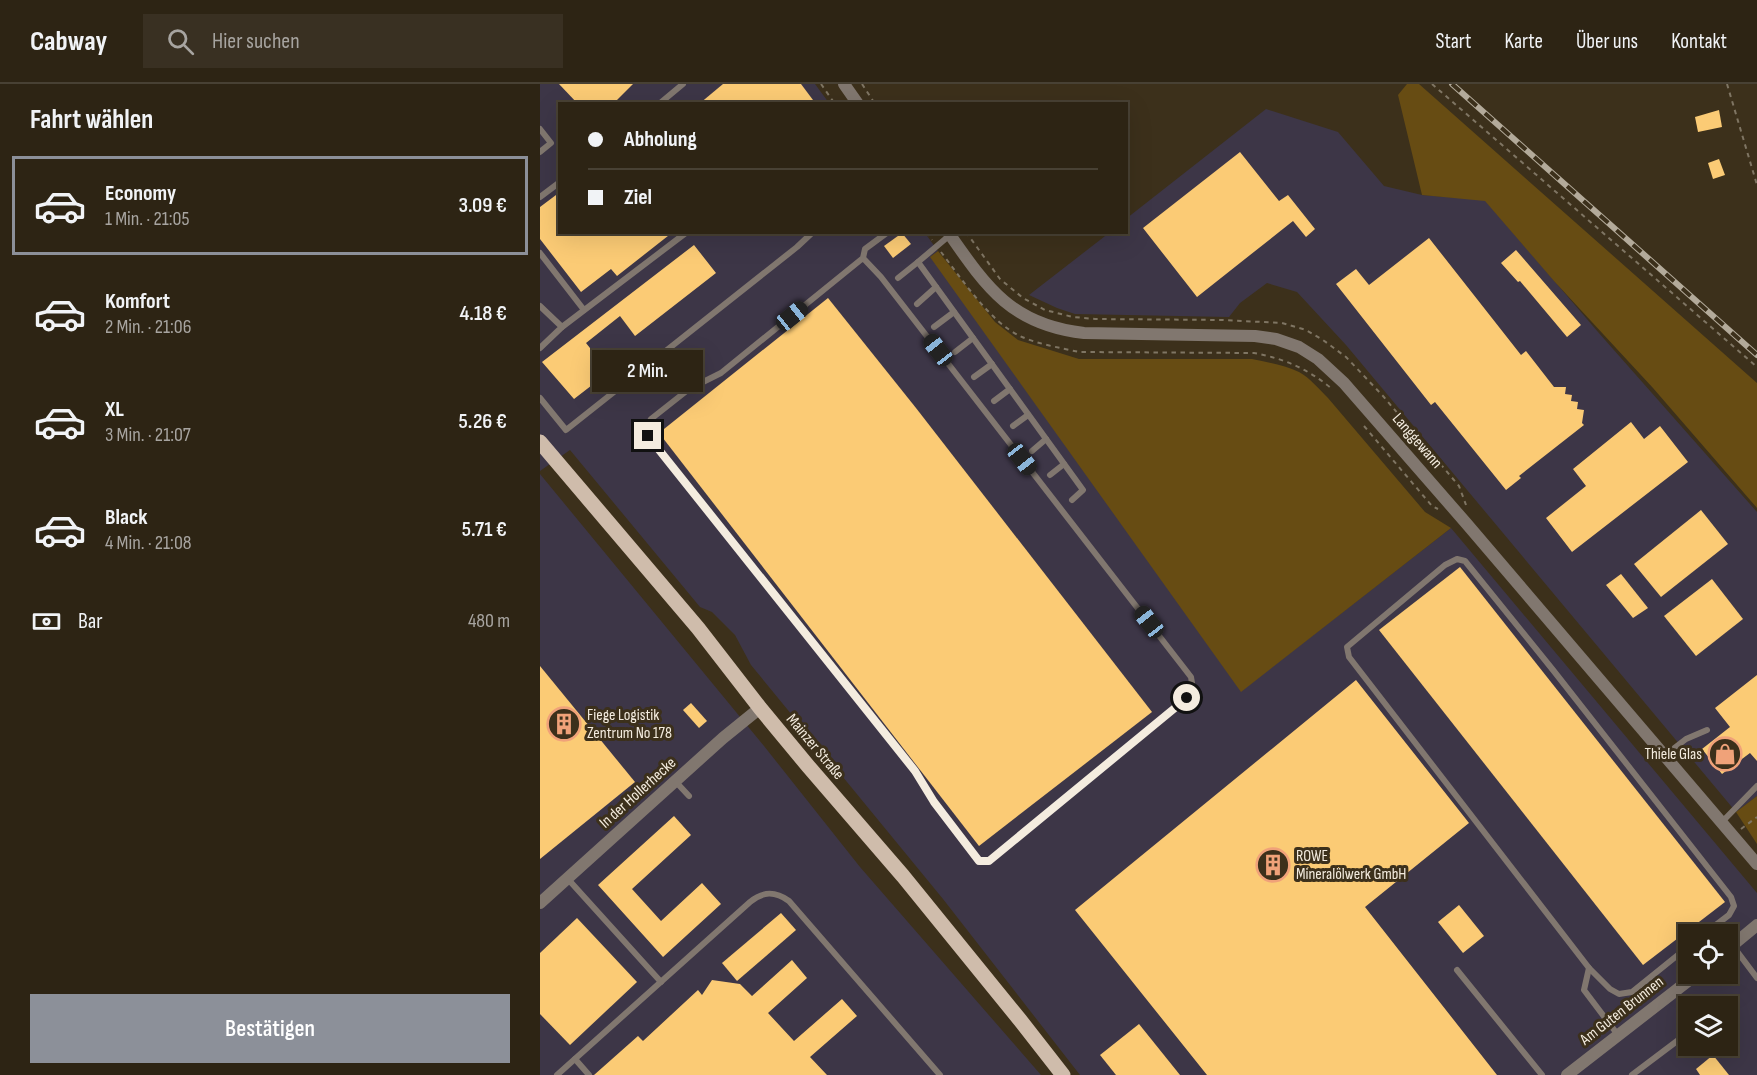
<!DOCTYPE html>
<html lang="de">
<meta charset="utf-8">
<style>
:root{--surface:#2d2414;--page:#393022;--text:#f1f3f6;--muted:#a7a4a0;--line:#484134;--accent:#8c9099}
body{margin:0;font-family:"Sofia Sans Condensed",sans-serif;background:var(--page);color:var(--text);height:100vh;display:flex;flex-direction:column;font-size:22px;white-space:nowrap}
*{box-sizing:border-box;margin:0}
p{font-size:20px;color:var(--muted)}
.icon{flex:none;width:33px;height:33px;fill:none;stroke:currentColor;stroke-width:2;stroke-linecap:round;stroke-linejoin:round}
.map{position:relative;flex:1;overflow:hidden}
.panel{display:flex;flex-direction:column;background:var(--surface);width:540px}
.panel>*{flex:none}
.banner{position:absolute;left:18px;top:18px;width:570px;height:132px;border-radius:0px;box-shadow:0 6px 24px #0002,0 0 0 2px var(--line);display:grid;align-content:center;height:132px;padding:0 30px;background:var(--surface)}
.tools{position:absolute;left:1138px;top:840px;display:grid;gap:12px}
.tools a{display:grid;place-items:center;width:60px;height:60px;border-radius:0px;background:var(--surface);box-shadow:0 6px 24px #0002,0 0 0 2px var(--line);font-size:30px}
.end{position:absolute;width:27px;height:27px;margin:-14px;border:8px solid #f4ecdf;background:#111;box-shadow:0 0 0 3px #111}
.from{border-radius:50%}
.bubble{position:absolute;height:42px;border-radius:0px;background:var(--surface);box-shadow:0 6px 24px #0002,0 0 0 2px var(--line);font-size:20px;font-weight:600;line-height:42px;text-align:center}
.car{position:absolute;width:18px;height:36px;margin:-18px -9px;border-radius:8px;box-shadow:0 0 4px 2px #0007;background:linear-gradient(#222 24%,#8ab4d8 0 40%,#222 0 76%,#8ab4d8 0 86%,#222 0)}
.banner b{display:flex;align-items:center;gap:21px;height:57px;font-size:22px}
.banner b+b{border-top:2px solid var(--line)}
.banner i{width:15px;height:15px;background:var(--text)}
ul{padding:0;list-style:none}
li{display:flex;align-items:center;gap:18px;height:99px;margin:0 12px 9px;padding:0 18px;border:3px solid transparent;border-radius:0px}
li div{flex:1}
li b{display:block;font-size:22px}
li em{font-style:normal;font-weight:600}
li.current{border-color:var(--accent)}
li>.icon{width:54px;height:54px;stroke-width:1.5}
h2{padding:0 30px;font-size:27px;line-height:72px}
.pay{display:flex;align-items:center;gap:15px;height:66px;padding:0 30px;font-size:22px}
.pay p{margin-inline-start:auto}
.action{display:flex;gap:12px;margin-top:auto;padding:12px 30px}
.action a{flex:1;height:69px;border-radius:0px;background:var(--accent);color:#fff;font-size:24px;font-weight:600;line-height:69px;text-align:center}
header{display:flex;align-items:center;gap:36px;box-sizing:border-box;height:84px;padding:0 30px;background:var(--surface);border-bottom:2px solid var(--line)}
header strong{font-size:28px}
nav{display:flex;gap:33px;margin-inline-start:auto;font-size:21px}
.search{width:420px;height:54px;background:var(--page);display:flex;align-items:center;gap:15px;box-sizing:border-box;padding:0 21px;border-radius:0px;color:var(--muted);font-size:22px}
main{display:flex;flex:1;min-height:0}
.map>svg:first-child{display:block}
.industrial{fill:#3d3647;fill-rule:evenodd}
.green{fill:#674c13}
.building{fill:#fbcb75}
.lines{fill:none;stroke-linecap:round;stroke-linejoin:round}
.path{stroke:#7f7563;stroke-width:2;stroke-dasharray:4.5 4.5;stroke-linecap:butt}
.lane{stroke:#81776f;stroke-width:6}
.street{stroke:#81776f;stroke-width:12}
.primary{stroke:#cfbcab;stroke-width:15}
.rail-casing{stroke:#b3aa9a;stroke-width:6}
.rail{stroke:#3c301b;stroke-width:4;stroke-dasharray:11;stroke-linecap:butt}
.route{stroke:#f4ecdf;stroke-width:8}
.labels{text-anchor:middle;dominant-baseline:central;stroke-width:6;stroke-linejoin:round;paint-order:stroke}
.street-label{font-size:16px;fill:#f4ecdf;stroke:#3c301b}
.poi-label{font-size:16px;fill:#f4ecdf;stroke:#3c301b;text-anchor:start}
</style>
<header>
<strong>Cabway</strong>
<div class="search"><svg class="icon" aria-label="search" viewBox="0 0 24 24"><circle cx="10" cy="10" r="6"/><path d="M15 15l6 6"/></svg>Hier suchen</div>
<nav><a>Start</a><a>Karte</a><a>Über uns</a><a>Kontakt</a></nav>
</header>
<main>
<section class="panel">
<h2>Fahrt wählen</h2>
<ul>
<li class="current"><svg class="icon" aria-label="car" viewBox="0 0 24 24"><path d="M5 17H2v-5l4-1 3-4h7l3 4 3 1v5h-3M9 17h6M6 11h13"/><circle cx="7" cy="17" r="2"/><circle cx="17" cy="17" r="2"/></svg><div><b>Economy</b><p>1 Min. · 21:05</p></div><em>3.09 €</em></li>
<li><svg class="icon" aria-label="car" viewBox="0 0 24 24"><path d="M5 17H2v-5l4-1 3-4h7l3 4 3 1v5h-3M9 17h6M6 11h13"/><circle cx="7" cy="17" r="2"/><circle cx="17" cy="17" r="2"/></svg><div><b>Komfort</b><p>2 Min. · 21:06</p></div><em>4.18 €</em></li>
<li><svg class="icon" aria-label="car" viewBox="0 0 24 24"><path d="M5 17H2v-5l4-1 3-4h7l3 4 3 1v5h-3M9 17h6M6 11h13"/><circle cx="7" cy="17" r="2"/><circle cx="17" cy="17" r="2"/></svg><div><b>XL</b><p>3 Min. · 21:07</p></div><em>5.26 €</em></li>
<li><svg class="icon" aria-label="car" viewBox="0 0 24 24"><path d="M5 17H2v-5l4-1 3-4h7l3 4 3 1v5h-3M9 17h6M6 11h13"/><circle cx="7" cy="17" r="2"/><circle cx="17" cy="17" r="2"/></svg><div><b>Black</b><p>4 Min. · 21:08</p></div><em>5.71 €</em></li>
</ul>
<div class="pay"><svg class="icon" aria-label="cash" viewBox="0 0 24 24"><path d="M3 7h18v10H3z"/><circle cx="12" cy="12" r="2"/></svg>Bar<p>480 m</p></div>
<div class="action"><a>Bestätigen</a></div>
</section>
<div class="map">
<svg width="1217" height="991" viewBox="0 0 1217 991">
<rect width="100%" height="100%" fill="#3c301b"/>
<g class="industrial">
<path d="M 0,0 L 275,0 L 289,19 L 20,20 L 20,148 L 385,149 L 398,167 L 391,173 L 701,607 L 911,444 L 1217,809 L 1217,991 L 540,991 L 403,815 L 211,581 L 195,551 L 172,528 L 160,523 L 30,366 L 0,387 ZM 1149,850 L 1188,850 L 1188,890 L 1149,890 ZM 1149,922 L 1188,922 L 1188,962 L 1149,962 Z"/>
<polygon points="726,25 798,48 844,102 882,111 945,116 1058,248 1217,428 1217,712 1196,728 806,261 757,208 727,199 700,219 689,233 535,230 517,224 489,211 569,149 586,148 587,134"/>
<polygon points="0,390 224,662 320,783 501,991 0,991"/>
</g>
<g class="green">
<polygon points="867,0 879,0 1217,299 1217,424 1113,304 1014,197 945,117 882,111 858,11"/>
<path d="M 398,167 L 455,238 L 478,256 L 539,275 L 712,275 C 727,278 744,281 759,288 C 770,294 779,305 788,314 L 885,428 L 911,444 L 701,608 L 390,173 Z"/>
<polygon points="1217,712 1217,760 1196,728"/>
</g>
<g class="building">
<polygon points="19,0 93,0 73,20 38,20"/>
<polygon points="183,0 261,0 276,20 159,20"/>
<polygon points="1179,26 1182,43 1158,48 1155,33"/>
<polygon points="700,68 739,117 748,111 775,145 766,153 753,137 657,213 603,144"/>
<polygon points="1179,75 1185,91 1173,95 1168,79"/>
<polygon points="20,108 20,148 133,148 77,192 71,185 41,208 0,155 0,123"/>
<polygon points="362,149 371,160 353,174 344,162"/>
<polygon points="889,154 981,271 986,267 1014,303 1026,303 1025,310 1032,311 1031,317 1038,318 1037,325 1044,326 1042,339 1044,341 979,392 981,394 966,406 895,318 891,321 796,200 816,185 829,201"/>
<polygon points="154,161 176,189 95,252 80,232 46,259 69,288 34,315 2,278"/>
<polygon points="976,166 1041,241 1027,253 980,197 978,198 961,179"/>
<polygon points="288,214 376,324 612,628 439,762 119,349"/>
<polygon points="1091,338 1104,355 1120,342 1148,378 1032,468 1006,434 1046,402 1033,385"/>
<polygon points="1161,426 1188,460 1121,513 1094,480"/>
<polygon points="920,483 1185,818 1103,881 839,546"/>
<polygon points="1081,490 1108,524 1093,534 1066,501"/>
<polygon points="1172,495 1203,535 1156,572 1124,532"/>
<polygon points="0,582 95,698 0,775"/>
<polygon points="1217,591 1217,677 1210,669 1182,690 1162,665 1190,643 1175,624"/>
<polygon points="816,596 929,739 825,823 957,991 667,991 535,826"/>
<polygon points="151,619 167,637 159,644 143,626"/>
<polygon points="134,732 151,751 92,805 121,837 162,799 181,820 123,873 58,801"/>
<polygon points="919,821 944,852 923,869 898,838"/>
<polygon points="241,829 256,846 197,897 182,879"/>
<polygon points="37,834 97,898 30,961 0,930 0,869"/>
<polygon points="252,876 267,894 228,929 254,957 302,915 317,932 270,973 287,991 54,991 98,952 103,957 158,906 162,911 172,896 200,900 212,912"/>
<polygon points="599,940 640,991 576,991 560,971"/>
<polygon points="1173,971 1189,991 1160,991 1156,985"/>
</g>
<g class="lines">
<g class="path">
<polyline points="281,0 295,20"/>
<polyline points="322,0 335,20"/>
<polyline points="892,0 1217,283"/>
<polyline points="1187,0 1217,101"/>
<polyline points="387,148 392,156"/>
<polyline points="426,148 460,195 483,214 505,226 533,233 555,235 683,236 742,239 766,246 783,256 806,273 843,312 919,402 926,421"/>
<path d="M 401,168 C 421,194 450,238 480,252 C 497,260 521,264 539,268 L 714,269 C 745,275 766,284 791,304"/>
<polyline points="824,342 892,422 898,425"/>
<polyline points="1201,745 1217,733"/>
</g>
<g class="lane">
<polyline points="119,20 143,0"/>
<polyline points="0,45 11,59 0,68"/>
<polyline points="0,113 20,98"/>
<polyline points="410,151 378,178 543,406 532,416"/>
<polyline points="0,169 44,226"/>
<polyline points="323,174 341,193 651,593 653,605 647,614 449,777 439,777 394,718 375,687 108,352 106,344 111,335 149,305 181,289 323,174 325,165 348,148"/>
<polyline points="358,194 378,178"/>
<polyline points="377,220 396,203"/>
<polyline points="0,222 22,243 0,264"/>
<polyline points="22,243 147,148"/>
<polyline points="394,243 414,228"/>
<polyline points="415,268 433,254"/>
<polyline points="434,293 452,280"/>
<polyline points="0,314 26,346 257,163 273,148"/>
<polyline points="454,317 470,305"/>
<polyline points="473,342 488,331"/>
<polyline points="492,367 506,355"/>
<polyline points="510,391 524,380"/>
<polyline points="1124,672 1146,655 1167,646"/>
<polyline points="136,698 149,712"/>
<polyline points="1181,739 1217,702"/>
<polyline points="27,794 121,898"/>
<polyline points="1193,862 1217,894"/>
<polyline points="1049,884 1070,905 1079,910 1092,908 1149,862"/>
<polyline points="917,886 1002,991"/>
<polyline points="1078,951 1044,906 1049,884 809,573 807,563 905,481 917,475 925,477 1013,586 1191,813 1194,822 1189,831 1164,850"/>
<polyline points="35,975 49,991"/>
<path d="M 17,991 L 210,818 C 223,807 235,807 249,817 L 400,991"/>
<polyline points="1092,991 1149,948"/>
</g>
<g class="street">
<polyline points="304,0 318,20"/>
<path d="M 408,148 C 447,204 472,241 544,249 L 715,252 L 736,255 L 759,263 L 778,275 L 804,299 L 926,439 L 1217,780"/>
<polyline points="0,819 183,654 220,624"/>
<polyline points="1188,865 1217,841"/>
<polyline points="1027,991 1157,890"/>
</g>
<polyline class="primary" points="0,358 158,544 220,624 268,682 363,792 480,936 523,991"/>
<g class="rail-casing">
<polyline id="rail" points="912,0 1217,271"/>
</g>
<use href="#rail" class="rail"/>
</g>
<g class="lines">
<polyline class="route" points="108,352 375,687 394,718 439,777 449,777 647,614"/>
</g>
<defs>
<g id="building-ring" transform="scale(1.725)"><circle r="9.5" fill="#3c301b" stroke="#f0a279" stroke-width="1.5"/><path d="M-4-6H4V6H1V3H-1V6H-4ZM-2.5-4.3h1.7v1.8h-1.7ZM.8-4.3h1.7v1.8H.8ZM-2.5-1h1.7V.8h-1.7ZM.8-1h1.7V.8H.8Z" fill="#f0a279"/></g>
<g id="shop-ring" transform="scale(1.725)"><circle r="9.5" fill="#3c301b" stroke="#f0a279" stroke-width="1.5"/><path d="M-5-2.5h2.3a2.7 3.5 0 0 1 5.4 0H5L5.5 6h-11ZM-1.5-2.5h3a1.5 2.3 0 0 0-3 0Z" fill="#f0a279"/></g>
</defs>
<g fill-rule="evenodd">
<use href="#building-ring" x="24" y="640"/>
<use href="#shop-ring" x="1185" y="670"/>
<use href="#building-ring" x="733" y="781"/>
</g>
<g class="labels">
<g class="street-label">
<text transform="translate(877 357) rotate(49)">Langgewann</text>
<text transform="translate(275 663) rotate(50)">Mainzer Straße</text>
<text transform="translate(98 709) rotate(-42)">In der Hollerhecke</text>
<text transform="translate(1082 927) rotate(-38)">Am Guten Brunnen</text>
</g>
<g class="poi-label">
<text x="47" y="631">Fiege Logistik<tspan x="47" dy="18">Zentrum No 178</tspan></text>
<text x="1162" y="670" text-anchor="end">Thiele Glas</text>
<text x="756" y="772">ROWE<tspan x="756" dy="18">Mineralölwerk GmbH</tspan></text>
</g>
</g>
</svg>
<div class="tools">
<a><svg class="icon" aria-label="locate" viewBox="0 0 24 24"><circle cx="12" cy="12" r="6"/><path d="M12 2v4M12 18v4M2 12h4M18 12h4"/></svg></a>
<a><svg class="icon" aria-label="layers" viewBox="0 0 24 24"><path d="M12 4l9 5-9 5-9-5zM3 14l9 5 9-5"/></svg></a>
</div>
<i class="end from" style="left:647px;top:614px"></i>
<i class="end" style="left:108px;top:352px"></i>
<div class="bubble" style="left:52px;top:266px;width:111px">2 Min.</div>
<i class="car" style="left:252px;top:232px;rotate:51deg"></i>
<i class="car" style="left:398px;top:266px;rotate:322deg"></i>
<i class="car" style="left:482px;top:375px;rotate:142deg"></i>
<i class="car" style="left:609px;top:538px;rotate:322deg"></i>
<div class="banner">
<b><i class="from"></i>Abholung</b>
<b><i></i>Ziel</b>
</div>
</div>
</main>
